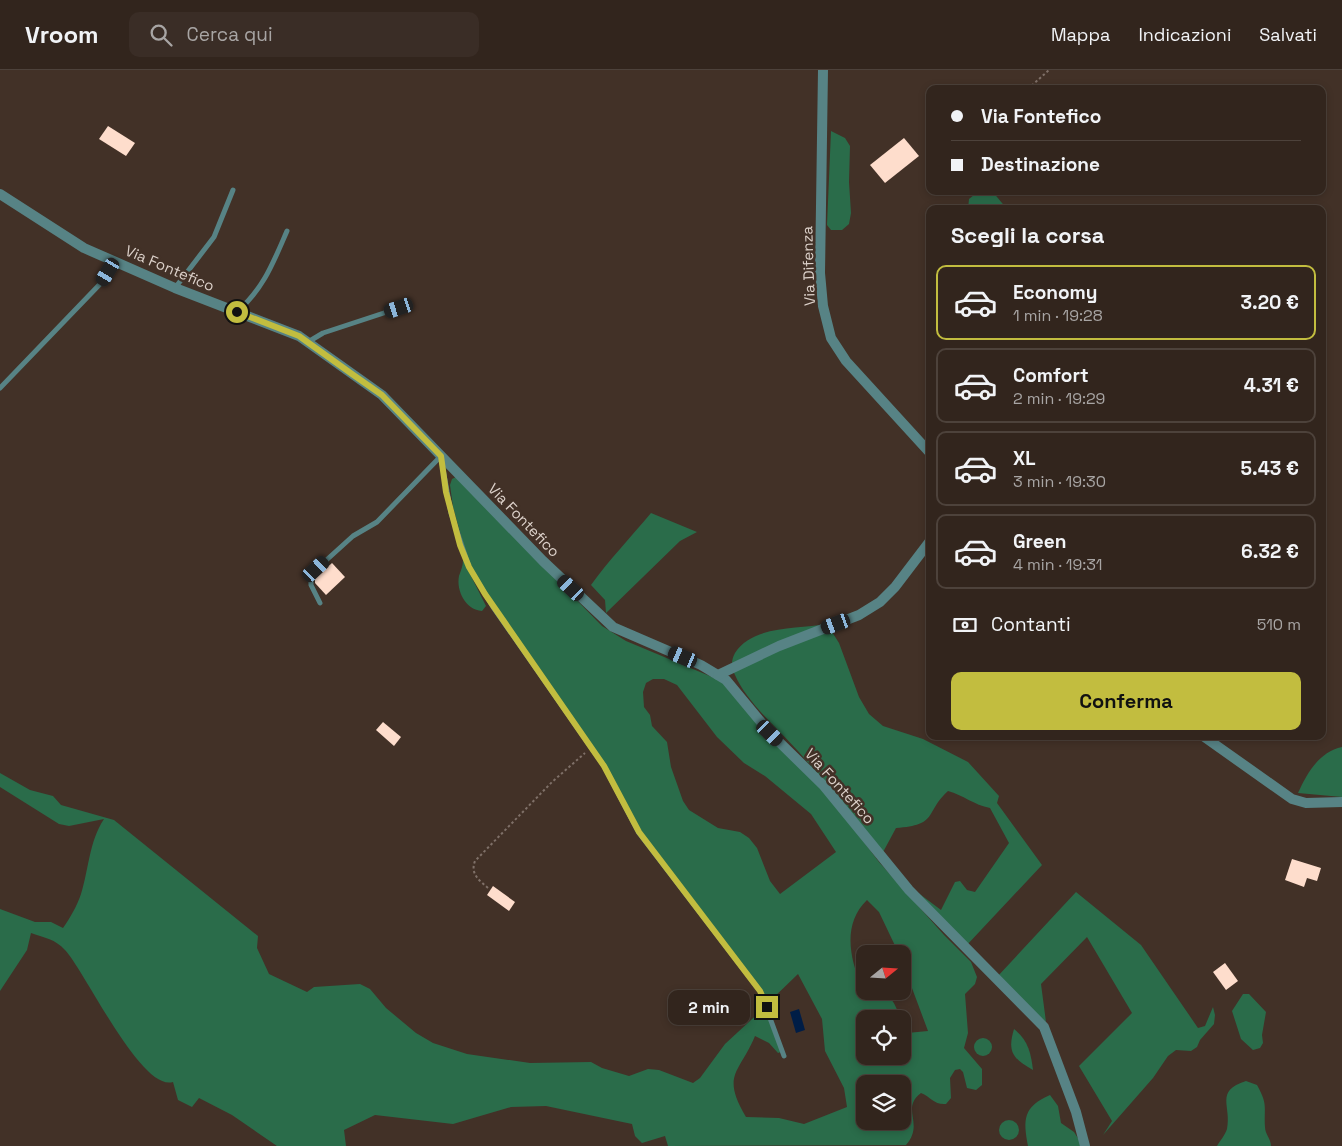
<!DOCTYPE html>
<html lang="it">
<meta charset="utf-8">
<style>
:root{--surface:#32251d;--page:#3a2d26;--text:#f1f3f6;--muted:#a8a5a4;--line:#4d423b;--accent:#c2bd3f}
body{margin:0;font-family:"Space Grotesk",sans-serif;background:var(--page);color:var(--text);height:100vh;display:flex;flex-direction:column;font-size:19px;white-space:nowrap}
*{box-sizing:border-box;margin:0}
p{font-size:16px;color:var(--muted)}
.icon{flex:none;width:28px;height:28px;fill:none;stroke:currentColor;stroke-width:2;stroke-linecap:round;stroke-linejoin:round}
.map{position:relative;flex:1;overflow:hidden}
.drawer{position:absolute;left:926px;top:135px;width:400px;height:535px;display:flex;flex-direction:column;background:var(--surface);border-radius:10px;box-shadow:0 2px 8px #0003,0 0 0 1px var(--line)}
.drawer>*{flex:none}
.top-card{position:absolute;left:926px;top:15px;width:400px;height:110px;border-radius:10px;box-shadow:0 2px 8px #0003,0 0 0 1px var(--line);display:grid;align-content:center;height:110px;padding:0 25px;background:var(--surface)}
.needle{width:32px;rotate:72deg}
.fabs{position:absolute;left:856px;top:875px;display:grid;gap:10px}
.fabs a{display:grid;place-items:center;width:55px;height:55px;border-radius:10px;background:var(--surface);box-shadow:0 2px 8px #0003,0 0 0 1px var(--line);font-size:25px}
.end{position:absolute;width:22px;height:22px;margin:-11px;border:6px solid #c2bd3f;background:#111;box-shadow:0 0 0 2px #111}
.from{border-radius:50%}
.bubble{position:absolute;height:35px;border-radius:10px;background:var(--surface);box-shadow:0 2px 8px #0003,0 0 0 1px var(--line);font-size:16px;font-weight:700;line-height:35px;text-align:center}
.car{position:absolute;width:15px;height:30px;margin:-15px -8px;border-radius:6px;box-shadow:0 0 4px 1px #0007;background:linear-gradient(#222 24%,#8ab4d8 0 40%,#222 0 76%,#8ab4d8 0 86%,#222 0)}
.top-card b{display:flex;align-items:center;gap:18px;height:48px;font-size:19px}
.top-card b+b{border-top:1px solid var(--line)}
.top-card i{width:12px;height:12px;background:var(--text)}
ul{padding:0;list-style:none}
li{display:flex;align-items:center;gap:15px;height:75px;margin:0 10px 8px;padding:0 15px;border:2px solid var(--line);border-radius:10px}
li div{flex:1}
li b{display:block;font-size:19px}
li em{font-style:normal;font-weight:700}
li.on{border-color:var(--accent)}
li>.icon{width:45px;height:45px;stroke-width:1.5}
h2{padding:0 25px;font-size:22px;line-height:60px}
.pay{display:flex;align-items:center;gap:12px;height:55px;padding:0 25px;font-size:19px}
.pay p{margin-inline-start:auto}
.action{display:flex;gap:10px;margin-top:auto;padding:10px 25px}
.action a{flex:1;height:58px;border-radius:10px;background:var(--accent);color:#111;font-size:20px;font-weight:700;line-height:58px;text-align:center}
header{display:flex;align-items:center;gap:30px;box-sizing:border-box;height:70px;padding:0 25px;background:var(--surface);border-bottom:1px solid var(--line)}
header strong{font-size:24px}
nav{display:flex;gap:28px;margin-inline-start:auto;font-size:18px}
.search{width:350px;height:45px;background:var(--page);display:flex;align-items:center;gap:12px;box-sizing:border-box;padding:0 18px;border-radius:10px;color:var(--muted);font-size:19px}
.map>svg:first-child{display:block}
.green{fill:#2a6c4a;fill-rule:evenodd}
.water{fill:#001d46}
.building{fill:#feddcc}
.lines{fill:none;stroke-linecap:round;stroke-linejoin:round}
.path{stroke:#7f7068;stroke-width:2;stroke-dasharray:2.5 2.5;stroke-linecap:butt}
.lane{stroke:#578385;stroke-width:5}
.street{stroke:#578385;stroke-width:10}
.route{stroke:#c2bd3f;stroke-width:6}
.labels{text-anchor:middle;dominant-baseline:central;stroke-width:5;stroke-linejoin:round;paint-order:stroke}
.street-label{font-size:15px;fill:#dcd1ca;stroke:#423127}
</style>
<header>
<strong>Vroom</strong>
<div class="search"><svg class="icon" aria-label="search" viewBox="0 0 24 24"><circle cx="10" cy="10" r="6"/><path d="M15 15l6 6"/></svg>Cerca qui</div>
<nav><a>Mappa</a><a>Indicazioni</a><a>Salvati</a></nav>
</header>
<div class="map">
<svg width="1342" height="1076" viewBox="0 0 1342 1076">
<rect width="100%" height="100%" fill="#423127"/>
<g class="green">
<polygon points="831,61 845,68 850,76 849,112 851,143 849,154 842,160 831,160 827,155"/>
<polygon points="979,121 992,121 1007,139 968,139 969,129"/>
<path d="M 456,407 L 602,556 L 626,571 L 724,612 L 828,725 L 879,792 L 944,865 L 971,892 L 977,907 L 975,914 L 965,924 L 968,963 L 964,978 L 982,999 L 982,1015 L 976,1020 L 967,1018 L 963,1002 L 960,999 L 955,1000 L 950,1008 L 951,1028 L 946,1034 C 934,1035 931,1027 921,1023 C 900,1039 925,1053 906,1075 L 668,1076 L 665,1066 L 642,1073 L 635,1066 L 632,1054 L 546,1036 L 511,1037 L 453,1054 L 375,1045 L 344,1060 L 346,1076 L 277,1076 L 232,1045 L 199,1028 L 192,1037 L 178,1030 L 173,1012 C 141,1022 85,901 65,880 C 55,869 45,868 31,863 L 27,880 L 0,921 L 0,839 L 35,852 L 51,852 L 63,858 C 70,848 77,836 81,824 C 89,798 89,772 104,749 L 69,756 L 59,754 L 0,717 L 0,703 L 30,720 L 53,726 L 61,735 L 114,750 L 258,866 L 257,878 L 269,904 L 307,922 L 314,917 L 360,914 L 370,919 L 386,938 L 416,963 L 433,973 L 467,984 L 530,993 L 591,992 L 602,998 L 629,1006 L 648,999 L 659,1000 L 693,1013 L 700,1008 L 725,974 L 764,938 L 781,982 L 778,983 L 769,973 L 755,966 C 739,1004 721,1004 746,1047 L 779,1048 L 804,1054 L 847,1037 L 844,1018 L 825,981 L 822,949 L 798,904 L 769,932 L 712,854 L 644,767 L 604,695 L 540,604 L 470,498 L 453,437 L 450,415 L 452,409 ZM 653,609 L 664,609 L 677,615 L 717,667 L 744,693 L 765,706 L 811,744 L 836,782 L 780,824 L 770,811 L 757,778 L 749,768 L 740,762 L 718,758 L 689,740 L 683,731 L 671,697 L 667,672 L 652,656 L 650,645 L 644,637 L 643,622 L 646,613 ZM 867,830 L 879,842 L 899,884 L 902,884 L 903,894 L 928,961 L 907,963 L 903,952 L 902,986 L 865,986 L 865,949 L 901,949 C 892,927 890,921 865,921 L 865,916 L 861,914 C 849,887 843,853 867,830 ZM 865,1014 L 902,1014 L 902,1051 L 865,1051 Z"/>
<path d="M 651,443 L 697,462 L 680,471 L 606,543 L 605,530 L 591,515 C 609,490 631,467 651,443 Z"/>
<path d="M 463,490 L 486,536 L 482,541 C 466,540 456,521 459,506 C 461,500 463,496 463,490 Z"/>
<path d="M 827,554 L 839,573 L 859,627 L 869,644 L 883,656 L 923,669 L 968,692 L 999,726 L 997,733 L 1042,795 L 966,876 L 913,819 L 941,840 L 955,812 L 960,811 L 967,820 L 975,822 L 1009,773 L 990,738 C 974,735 963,725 948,721 C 924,743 939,755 896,758 L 882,784 C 855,749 827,714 798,681 C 778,659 746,631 735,605 C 731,597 731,590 735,583 C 753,555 798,559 827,554 Z"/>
<path d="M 1342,677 L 1342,727 L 1298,723 C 1307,703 1319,682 1342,677 Z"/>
<polygon points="1076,822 1141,875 1198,958 1205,956 1213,937 1215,945 1214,954 1200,970 1197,977 1191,981 1176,980 1168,986 1153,1008 1103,1065 1112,1051 1079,996 1132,943 1087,867 1041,914 1046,952 997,907"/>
<polygon points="1243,924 1249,924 1266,942 1262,965 1263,973 1260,978 1253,980 1241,969 1232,941"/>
<path d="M 1014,959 C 1028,970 1031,983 1033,1000 C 1013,989 1007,982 1014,959 Z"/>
<circle cx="983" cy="977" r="9"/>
<path d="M 1246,1011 L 1257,1015 C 1268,1035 1264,1036 1265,1057 C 1265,1064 1271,1069 1271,1076 L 1217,1076 C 1220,1071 1225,1065 1227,1059 C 1232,1036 1214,1021 1246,1011 Z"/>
<path d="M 1050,1025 L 1058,1036 L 1061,1053 L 1074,1062 L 1083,1076 L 1028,1076 C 1023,1049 1023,1037 1050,1025 Z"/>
<circle cx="1009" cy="1060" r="10"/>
</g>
<polygon class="water" points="799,939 805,960 796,963 790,942"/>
<g class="building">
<polygon points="108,56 135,73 126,86 99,69"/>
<polygon points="904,68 919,86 885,113 870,95"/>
<polygon points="332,493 345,507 326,525 315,513 315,508"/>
<polygon points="383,652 401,667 394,676 376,660"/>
<polygon points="1292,789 1321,798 1317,811 1307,808 1304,817 1285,810"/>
<polygon points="493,816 515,832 509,841 487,825"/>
<polygon points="1225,893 1238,911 1226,920 1213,902"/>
</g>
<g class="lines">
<g class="path">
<polyline points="1028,19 1049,0"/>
<polyline points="928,110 930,108"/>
<path d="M 488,818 C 479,810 470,804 475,791 L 552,712 L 585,683"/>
</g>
<g class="lane">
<polyline points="175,218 214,167 233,120"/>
<path d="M 237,242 C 264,218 273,193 287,161"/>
<polyline points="308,272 323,263 399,238"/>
<polyline points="0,318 102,212 115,192"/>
<polyline points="441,388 451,443 469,497 493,537 604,696 639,763 760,921 784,986"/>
<polyline points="320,533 311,515 311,504 353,466 377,452 441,386"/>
</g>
<g class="street">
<polyline points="823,0 820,203 823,236 831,268 846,291 930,383"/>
<polyline points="0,124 84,178 175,218 299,266 382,325 543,491 613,557 701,595 726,610 770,663 824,716 909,820 1044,957 1076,1042 1085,1076"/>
<polyline points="718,605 779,576 859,545 880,532 895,517 930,471"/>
<polyline points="1203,666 1292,729 1306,733 1342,732"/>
</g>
</g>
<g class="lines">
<polyline class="route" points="237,242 299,266 352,304 382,325 441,386 446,422 460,475 469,497 485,524 604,696 639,762 760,921 767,937"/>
</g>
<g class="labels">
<g class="street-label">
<text transform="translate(808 196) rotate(-92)">Via Difenza</text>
<text transform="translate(170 198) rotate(23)">Via Fontefico</text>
<text transform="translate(524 450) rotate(46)">Via Fontefico</text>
<text transform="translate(840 716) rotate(48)">Via Fontefico</text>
</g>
</g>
</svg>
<div class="fabs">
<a><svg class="needle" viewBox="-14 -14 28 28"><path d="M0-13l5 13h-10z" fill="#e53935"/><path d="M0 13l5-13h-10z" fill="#a8a5a4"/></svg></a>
<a><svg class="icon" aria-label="locate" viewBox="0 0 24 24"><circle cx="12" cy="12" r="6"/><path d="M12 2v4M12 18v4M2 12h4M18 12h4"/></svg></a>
<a><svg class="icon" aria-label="layers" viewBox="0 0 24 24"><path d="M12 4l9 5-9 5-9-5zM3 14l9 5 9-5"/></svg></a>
</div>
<i class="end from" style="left:237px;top:242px"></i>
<i class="end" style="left:767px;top:937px"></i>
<div class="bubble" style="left:668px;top:920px;width:82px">2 min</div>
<i class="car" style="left:108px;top:202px;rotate:211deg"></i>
<i class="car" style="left:399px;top:238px;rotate:252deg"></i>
<i class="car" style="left:316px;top:499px;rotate:47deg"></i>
<i class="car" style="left:571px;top:518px;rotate:313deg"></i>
<i class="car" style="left:836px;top:554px;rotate:250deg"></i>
<i class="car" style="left:683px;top:587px;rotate:293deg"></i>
<i class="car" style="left:770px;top:663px;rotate:134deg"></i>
<div class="top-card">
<b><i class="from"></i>Via Fontefico</b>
<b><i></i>Destinazione</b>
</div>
<section class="drawer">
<h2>Scegli la corsa</h2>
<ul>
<li class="on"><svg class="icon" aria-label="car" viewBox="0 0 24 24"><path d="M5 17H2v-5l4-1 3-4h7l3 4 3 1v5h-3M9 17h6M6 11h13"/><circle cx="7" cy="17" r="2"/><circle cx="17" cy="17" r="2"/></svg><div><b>Economy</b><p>1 min · 19:28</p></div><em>3.20 €</em></li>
<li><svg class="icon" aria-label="car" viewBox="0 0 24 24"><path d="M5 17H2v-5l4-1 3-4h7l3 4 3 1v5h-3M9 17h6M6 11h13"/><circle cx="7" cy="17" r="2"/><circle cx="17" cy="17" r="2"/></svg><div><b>Comfort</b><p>2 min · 19:29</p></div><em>4.31 €</em></li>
<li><svg class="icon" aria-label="car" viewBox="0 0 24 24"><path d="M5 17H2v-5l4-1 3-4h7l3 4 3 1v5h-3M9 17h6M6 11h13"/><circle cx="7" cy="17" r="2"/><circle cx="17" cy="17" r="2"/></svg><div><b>XL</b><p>3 min · 19:30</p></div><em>5.43 €</em></li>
<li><svg class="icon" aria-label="car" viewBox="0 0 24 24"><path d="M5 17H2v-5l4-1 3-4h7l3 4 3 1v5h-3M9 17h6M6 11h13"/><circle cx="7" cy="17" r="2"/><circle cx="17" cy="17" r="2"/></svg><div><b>Green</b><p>4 min · 19:31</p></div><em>6.32 €</em></li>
</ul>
<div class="pay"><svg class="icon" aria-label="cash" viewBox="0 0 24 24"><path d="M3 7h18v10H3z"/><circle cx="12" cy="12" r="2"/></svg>Contanti<p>510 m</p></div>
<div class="action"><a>Conferma</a></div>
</section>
</div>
